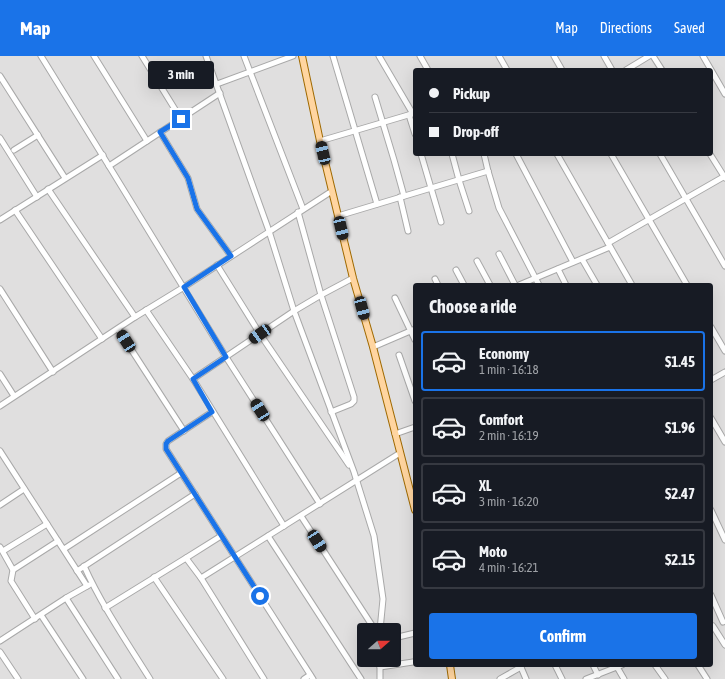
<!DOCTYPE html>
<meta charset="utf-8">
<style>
:root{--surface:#171b24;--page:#20242c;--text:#f1f3f6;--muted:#9ea1a6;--line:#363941;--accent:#1a73e8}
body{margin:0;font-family:"Asap Condensed",sans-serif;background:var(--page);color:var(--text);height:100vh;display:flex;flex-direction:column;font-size:15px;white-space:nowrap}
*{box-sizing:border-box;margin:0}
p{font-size:13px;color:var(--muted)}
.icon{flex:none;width:22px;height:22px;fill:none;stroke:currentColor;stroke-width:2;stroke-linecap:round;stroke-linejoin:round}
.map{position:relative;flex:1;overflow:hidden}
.side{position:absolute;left:413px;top:227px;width:300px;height:384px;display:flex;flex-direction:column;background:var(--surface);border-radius:4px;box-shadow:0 4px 16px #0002}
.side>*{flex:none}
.banner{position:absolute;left:413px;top:12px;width:300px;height:88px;border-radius:4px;box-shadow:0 4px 16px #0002;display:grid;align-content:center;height:88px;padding:0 16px;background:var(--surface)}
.needle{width:26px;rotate:69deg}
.fabs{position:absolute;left:357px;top:567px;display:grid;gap:8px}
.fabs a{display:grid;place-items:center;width:44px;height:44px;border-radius:4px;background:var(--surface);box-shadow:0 4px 16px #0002;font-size:20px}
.end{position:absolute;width:18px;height:18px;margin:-9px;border:5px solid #1a73e8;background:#fff;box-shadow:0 0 0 2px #fff}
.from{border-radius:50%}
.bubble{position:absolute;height:28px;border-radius:4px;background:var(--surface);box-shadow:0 4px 16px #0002;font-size:13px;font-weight:700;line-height:28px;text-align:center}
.car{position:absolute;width:12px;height:24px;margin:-12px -6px;border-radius:5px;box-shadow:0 0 3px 1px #0007;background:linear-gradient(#222 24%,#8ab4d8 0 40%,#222 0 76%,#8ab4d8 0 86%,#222 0)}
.banner b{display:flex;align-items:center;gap:14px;height:38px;font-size:15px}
.banner b+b{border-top:1px solid var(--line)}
.banner i{width:10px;height:10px;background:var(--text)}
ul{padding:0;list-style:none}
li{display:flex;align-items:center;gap:12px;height:60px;margin:0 8px 6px;padding:0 8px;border:2px solid var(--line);border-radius:4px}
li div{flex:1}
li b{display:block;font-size:15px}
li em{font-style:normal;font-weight:700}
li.on{border-color:var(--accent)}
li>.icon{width:36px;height:36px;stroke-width:1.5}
h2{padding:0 16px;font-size:18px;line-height:48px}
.button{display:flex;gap:8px;margin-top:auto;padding:8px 16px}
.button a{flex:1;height:46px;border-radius:4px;background:var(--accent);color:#fff;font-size:16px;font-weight:700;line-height:46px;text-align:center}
header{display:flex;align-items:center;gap:24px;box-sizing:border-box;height:56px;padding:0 20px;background:var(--accent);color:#fff}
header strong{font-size:19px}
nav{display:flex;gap:22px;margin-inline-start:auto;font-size:14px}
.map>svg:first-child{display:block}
.residential{fill:#e0dfdf;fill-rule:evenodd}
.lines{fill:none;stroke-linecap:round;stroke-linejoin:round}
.minor-casing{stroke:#a9a9a9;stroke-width:7}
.major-casing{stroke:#9f6900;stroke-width:8}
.minor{stroke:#fff;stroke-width:5}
.major{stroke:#ffd5a0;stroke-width:6}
.route{stroke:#1a73e8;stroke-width:5}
</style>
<header>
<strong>Map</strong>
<nav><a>Map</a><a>Directions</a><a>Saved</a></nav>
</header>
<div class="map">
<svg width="725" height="623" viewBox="0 0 725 623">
<rect width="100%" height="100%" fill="#f2efe8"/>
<path class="residential" d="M 0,0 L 725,0 L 725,623 L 0,623 ZM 415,14 L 711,14 L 711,98 L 415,98 ZM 415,229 L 711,229 L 711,609 L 415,609 ZM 364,574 L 394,574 L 394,604 L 364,604 Z"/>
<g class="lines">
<g class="minor-casing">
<g id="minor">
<polyline points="41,0 109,110 226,301 320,448"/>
<polyline points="94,0 147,85"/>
<polyline points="142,0 181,63"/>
<polyline points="206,0 269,175 294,255 354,416 374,480 383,543 380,574"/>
<polyline points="244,0 303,153"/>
<polyline points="333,0 377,148"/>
<polyline points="379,0 413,58"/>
<polyline points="420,0 428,14"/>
<polyline points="499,0 507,14"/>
<polyline points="554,0 562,14"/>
<polyline points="604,0 612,14"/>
<polyline points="653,0 662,14"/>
<polyline points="703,0 725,38"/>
<polyline points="626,14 649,0"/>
<polyline points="0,20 65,122"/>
<polyline points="217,28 293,0"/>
<polyline points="375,41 394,104 404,140"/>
<polyline points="409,59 415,78"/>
<polyline points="160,76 188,122 197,153 231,200"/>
<polyline points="0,82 37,141"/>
<polyline points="320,85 415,57"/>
<polyline points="14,94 38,79"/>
<polyline points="421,98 441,166"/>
<polyline points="452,98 459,124 469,155"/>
<polyline points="484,98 488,115 499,152 539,229"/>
<polyline points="516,98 573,206"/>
<polyline points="557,98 632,229"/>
<polyline points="611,98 687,229"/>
<polyline points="660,98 725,210"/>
<polyline points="710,98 725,122"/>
<polyline points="109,110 220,37"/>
<polyline points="48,133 135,261"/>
<polyline points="400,141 408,175"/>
<polyline points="15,154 102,283"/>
<polyline points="298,156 321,239 354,341 354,345 351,348 331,356"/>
<polyline points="338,160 488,115"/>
<polyline points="0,164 103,99"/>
<polyline points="608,187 725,120"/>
<polyline points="499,198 515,229"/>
<polyline points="582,203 597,229"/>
<polyline points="477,205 490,229"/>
<polyline points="217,209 260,278 349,409"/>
<polyline points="558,213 566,229"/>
<polyline points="456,214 464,229"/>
<polyline points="435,223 438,229"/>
<polyline points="519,229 610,191"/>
<polyline points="0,233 53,316"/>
<polyline points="395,242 415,284"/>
<polyline points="146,254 193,323 284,470"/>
<polyline points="711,271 725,295"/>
<polyline points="118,273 184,375"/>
<polyline points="373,291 415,273"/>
<polyline points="399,299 415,345"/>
<polyline points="0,318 14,340"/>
<polyline points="193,323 294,255 321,239 353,222"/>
<polyline points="711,324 725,316"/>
<polyline points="0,350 135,261 184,231 332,135"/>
<polyline points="212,356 168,385 166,388 166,393 313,623"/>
<polyline points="711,362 725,386"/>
<polyline points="395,378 415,371"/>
<polyline points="0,395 87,530"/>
<polyline points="0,449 24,433"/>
<polyline points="711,454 725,484"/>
<polyline points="301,460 375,574"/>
<polyline points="268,480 361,623"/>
<polyline points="0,491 13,514 11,525 35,563"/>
<polyline points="64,493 181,417"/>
<polyline points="3,495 47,468"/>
<polyline points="186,502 201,522 264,623"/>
<path d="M 84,510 C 102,550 127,586 150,623"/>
<polyline points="13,514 58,485"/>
<polyline points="77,515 195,438"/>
<polyline points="154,521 223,623"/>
<polyline points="201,522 400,397"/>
<polyline points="711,539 723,566"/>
<polyline points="66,542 118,623"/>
<polyline points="105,552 186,502 221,480"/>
<polyline points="41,559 83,623"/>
<polyline points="713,570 725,589"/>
<polyline points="394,582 415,577"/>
<polyline points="0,585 66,542 89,529"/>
<polyline points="0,596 18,623"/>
<polyline points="520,609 526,623"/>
<polyline points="555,609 562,623"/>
<polyline points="593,609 598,619"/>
<polyline points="655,609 665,623"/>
<polyline points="698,609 707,623"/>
<polyline points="380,611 413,606"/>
<polyline points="617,611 624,623"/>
<polyline points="304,623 310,619"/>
<polyline points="380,623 380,604"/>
<polyline points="500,623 521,611"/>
<polyline points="586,623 622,609"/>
</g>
</g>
<g class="major-casing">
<g id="major">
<polyline points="302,0 320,85 353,222 373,291 415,454"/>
<polyline points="450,609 452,623"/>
</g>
</g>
<use href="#minor" class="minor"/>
<use href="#major" class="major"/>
</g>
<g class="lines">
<polyline class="route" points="181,63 160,76 188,122 197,153 231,200 184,231 226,301 193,323 212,356 168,385 166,388 166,393 260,540"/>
</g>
</svg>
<div class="fabs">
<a><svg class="needle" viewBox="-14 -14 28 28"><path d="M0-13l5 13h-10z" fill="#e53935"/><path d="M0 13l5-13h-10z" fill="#9ea1a6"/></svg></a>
</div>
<i class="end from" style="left:260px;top:540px"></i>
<i class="end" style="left:181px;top:63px"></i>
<div class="bubble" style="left:148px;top:5px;width:66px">3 min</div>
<i class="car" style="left:323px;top:97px;rotate:347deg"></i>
<i class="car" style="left:341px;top:172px;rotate:167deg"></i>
<i class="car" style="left:362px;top:252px;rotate:165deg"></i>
<i class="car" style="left:260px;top:278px;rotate:236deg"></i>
<i class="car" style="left:126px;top:285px;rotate:327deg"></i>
<i class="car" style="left:260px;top:354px;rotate:328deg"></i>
<i class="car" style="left:317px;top:485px;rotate:147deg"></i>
<div class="banner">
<b><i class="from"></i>Pickup</b>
<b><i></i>Drop-off</b>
</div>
<section class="side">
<h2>Choose a ride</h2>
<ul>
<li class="on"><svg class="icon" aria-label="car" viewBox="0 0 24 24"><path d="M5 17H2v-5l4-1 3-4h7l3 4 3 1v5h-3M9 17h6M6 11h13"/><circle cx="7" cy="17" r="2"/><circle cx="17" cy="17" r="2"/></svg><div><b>Economy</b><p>1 min · 16:18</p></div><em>$1.45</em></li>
<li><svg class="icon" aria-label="car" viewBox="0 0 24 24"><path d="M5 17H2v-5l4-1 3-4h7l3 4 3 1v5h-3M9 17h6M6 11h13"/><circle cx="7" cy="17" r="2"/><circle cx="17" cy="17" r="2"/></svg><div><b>Comfort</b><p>2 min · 16:19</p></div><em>$1.96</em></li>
<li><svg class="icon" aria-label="car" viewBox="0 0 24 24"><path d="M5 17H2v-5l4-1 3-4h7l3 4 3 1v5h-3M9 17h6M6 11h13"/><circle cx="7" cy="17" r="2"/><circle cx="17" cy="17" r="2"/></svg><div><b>XL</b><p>3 min · 16:20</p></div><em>$2.47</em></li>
<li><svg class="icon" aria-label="car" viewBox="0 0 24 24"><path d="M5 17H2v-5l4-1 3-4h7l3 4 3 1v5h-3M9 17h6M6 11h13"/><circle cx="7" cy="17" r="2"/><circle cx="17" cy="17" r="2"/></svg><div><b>Moto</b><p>4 min · 16:21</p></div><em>$2.15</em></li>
</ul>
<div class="button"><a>Confirm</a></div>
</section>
</div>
